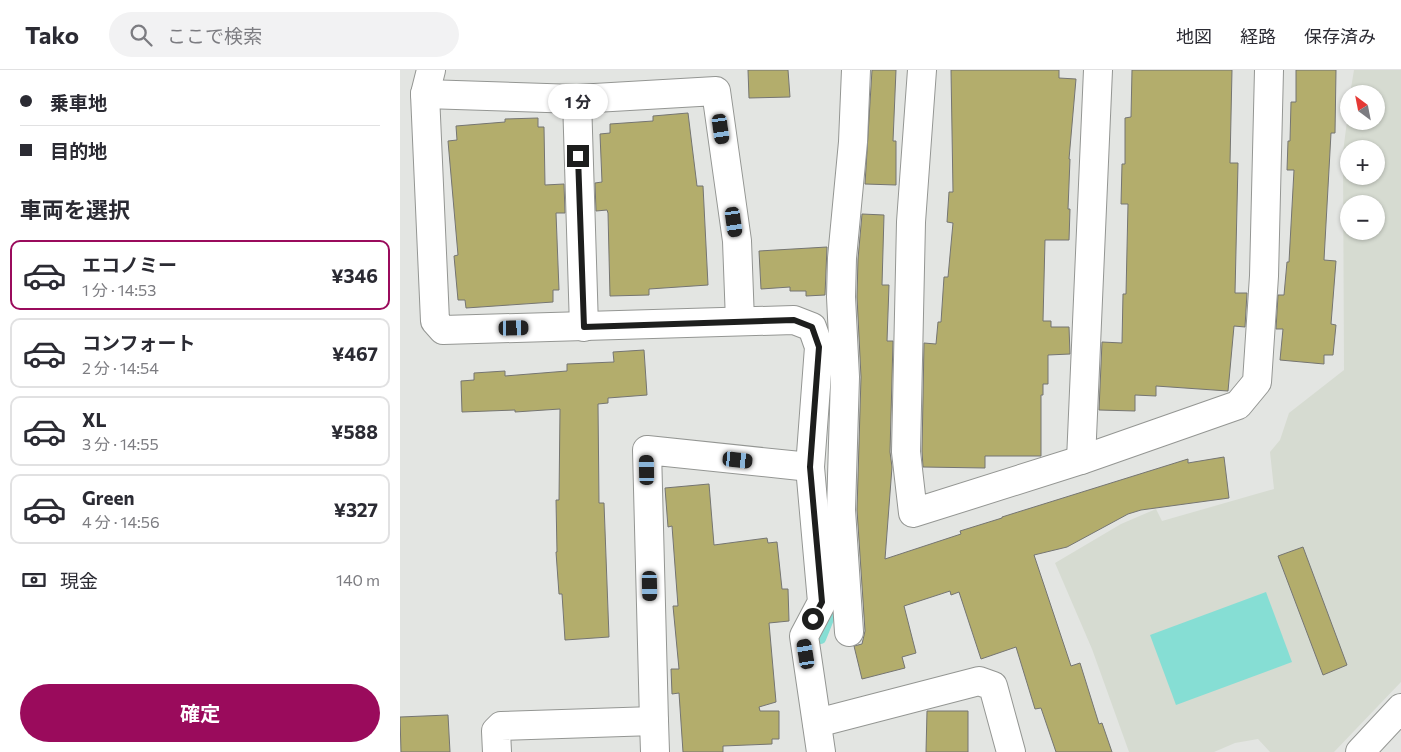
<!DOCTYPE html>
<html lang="ja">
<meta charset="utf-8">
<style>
:root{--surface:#fff;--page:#f2f2f3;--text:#2b2b33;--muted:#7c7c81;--line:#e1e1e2;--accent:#9a0b5c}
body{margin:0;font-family:Commissioner,"Noto Sans JP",sans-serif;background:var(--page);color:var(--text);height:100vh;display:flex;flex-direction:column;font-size:19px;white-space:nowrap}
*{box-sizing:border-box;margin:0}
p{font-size:16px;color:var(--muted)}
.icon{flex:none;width:28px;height:28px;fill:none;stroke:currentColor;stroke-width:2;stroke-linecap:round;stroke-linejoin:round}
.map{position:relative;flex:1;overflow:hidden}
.panel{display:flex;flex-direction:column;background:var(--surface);width:400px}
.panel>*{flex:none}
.guide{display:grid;align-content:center;height:110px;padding:0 20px;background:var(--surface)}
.needle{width:32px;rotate:328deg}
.fabs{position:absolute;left:940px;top:15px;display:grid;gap:10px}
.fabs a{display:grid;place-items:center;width:45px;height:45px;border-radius:50%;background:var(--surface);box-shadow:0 1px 4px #0004;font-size:25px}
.end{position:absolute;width:22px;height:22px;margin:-11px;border:6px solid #1d1e1d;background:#fff;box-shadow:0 0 0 2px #fff}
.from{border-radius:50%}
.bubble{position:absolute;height:35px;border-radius:18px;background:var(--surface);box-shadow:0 1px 4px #0004;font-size:16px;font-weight:700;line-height:35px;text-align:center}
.car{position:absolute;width:15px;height:30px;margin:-15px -8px;border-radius:6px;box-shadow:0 0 4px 1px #0007;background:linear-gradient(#222 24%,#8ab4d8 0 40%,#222 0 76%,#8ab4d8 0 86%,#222 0)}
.guide b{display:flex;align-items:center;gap:18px;height:48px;font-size:19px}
.guide b+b{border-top:1px solid var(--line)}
.guide i{width:12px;height:12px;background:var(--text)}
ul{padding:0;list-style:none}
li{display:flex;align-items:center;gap:15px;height:70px;margin:0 10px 8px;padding:0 10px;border:2px solid var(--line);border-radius:10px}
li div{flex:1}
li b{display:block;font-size:19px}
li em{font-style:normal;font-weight:700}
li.on{border-color:var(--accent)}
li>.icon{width:45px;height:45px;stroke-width:1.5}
h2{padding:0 20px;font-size:22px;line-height:60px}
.pay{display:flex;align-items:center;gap:12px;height:55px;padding:0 20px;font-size:19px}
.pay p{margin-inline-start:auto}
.primary-button{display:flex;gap:10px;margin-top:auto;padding:10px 20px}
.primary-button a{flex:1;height:58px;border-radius:30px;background:var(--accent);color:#fff;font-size:20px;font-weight:700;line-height:58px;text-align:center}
header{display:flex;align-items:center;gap:30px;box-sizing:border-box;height:70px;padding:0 25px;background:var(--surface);border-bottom:1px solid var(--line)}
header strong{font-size:24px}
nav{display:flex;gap:28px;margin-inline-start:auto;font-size:18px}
.search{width:350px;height:45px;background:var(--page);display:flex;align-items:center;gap:12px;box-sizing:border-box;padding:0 18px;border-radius:28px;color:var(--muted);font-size:19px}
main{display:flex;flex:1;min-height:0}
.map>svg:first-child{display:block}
.built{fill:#d6dbd1;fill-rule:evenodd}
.water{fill:#86ded4}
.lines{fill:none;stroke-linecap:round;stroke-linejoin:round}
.stream{stroke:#86ded4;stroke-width:10}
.building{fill:#b3ad6c;stroke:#757572}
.street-casing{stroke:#949693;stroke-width:30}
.street{stroke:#fff;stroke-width:28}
.route{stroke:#1d1e1d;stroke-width:6}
</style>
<header>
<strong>Tako</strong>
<div class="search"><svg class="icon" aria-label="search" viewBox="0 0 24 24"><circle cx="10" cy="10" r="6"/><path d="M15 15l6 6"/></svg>ここで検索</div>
<nav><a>地図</a><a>経路</a><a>保存済み</a></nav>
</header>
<main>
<section class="panel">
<div class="guide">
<b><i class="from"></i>乗車地</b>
<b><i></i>目的地</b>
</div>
<h2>車両を選択</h2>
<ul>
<li class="on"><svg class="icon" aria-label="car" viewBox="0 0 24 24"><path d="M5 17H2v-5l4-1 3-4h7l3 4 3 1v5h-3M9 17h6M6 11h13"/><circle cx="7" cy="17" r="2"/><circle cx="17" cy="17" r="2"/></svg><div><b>エコノミー</b><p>1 分 · 14:53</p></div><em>¥346</em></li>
<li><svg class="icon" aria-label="car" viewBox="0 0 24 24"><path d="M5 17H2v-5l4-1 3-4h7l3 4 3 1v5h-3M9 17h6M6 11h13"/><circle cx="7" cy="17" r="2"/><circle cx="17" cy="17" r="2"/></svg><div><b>コンフォート</b><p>2 分 · 14:54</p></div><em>¥467</em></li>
<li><svg class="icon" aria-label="car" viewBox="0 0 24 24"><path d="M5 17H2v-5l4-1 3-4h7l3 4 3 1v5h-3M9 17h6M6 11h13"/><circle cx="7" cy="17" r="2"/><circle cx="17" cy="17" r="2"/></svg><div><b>XL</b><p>3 分 · 14:55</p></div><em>¥588</em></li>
<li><svg class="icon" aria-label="car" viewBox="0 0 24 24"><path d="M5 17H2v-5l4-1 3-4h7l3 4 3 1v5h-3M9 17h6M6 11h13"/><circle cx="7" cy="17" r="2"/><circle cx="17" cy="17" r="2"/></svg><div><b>Green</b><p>4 分 · 14:56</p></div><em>¥327</em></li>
</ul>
<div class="pay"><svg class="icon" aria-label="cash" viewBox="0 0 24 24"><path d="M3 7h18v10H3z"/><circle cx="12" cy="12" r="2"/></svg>現金<p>140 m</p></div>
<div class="primary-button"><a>確定</a></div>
</section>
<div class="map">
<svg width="1001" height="682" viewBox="0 0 1001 682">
<rect width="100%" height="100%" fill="#e3e5e2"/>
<path class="built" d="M 954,0 L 1001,0 L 1001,612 L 934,682 L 870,682 L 858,669 L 835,673 L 814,682 L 729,682 L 692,579 L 655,493 L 721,454 L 756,439 L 762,451 L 874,419 L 870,382 L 880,370 L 889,343 L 944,300 L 943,82 L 949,36 L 949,51 L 976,51 L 976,24 L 950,24 ZM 949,79 L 976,79 L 976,106 L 949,106 ZM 949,134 L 976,134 L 976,161 L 949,161 Z"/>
<polygon class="water" points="866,522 892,592 776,635 750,565"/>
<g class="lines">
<polyline class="stream" points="421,569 435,534"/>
</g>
<g class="building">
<polygon points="348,0 388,0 390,27 349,28"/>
<polygon points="472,0 496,0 493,71 496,71 496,115 465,114"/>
<polygon points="551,0 659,0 659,8 676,9 669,89 670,89 668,139 670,139 669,170 645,170 643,251 651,251 651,257 669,257 670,284 648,285 648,314 643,314 643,325 641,325 641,386 585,386 585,398 523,397 522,381 524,273 536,274 538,252 541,252 544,207 548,207 553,153 547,152 549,122 553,122"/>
<polygon points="732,0 832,0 830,93 838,93 835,223 847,223 845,257 834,256 828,321 756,316 756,326 735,325 735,341 699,340 702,272 722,273 723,224 726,224 728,134 721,134 722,94 725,94 725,48 731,47"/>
<polygon points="896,0 936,0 935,63 931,63 924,190 936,191 931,254 936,255 933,285 924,285 924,294 880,290 883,259 876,259 878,225 884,225 887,192 889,192 894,100 887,100 888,71 890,71 891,32 896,32"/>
<polygon points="288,43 297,116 303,116 308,215 249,219 249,225 210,226 208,143 207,140 196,141 195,113 202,112 200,64 210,63 210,54 253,51 253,46"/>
<polygon points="138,48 138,57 144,57 145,115 164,114 165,143 156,143 159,220 153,220 153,232 66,238 65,230 58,230 54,186 58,185 48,71 57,70 56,56 105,52 105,49"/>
<polygon points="462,144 484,145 482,215 489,215 487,271 493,271 490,382 492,397 485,489 561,464 560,461 602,448 602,447 788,389 788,393 824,387 829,428 741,440 728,444 667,477 634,485 671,596 680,593 699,654 702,653 712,682 656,682 641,638 635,639 616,577 581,589 559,522 551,525 550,521 504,536 516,583 502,587 505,598 462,609 454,576 462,574 465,561 457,440 461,307 457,227 458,189"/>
<polygon points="427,177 425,225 406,226 406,221 390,221 390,217 361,219 359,181"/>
<polygon points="244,280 247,325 208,328 208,333 198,334 199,433 204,433 209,567 165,570 162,524 159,524 156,482 157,482 156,430 159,430 160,339 115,342 115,340 62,342 61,311 74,310 74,303 105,301 105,306 167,301 167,294 214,292 213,282"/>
<polygon points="309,414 314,475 367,468 368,473 377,472 382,519 388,519 389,551 369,553 376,632 359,637 360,641 379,641 379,669 372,669 372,674 323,676 323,682 283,682 279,623 272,624 271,599 279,599 273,536 278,536 272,456 268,457 265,418"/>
<polygon points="903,477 947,595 923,605 878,486"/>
<polygon points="527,641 568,641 568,682 526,682"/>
<polygon points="48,645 50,682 1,682 0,647"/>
</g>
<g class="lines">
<g class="street-casing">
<g id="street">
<polyline points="31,0 25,24 35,251 43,260 394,250 412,257 419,277 410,397 422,532 404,566 421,682"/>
<polyline points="522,0 511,152 506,382 513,443 681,390 838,335 857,312 864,206 869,0"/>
<polyline points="25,24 177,29 316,21 337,171 340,251"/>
<polyline points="177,29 184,257"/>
<polyline points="681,390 698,0"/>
<polyline points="449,562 441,440 445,307 441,227 442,188 453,72 456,0"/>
<polyline points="254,651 255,682"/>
<polyline points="417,653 579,611 593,616 611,682"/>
<polyline points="97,682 96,661 101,656 254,651 247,380 410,397"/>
<polyline points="960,682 1001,638"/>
</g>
</g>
<use href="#street" class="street"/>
</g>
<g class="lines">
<polyline class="route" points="178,86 184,257 394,250 412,257 419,277 410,397 422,532 413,549"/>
</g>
</svg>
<div class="fabs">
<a><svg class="needle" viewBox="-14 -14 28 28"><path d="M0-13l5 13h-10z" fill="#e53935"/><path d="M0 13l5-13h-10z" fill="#7c7c81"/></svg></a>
<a>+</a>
<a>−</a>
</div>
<i class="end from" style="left:413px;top:549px"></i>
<i class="end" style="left:178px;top:86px"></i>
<div class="bubble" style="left:148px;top:14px;width:60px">1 分</div>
<i class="car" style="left:321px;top:59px;rotate:172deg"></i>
<i class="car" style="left:334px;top:152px;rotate:172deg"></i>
<i class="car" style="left:114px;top:258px;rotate:89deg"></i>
<i class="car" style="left:338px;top:390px;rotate:96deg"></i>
<i class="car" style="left:247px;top:400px;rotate:359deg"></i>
<i class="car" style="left:250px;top:516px;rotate:179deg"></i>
<i class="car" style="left:406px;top:584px;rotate:351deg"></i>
</div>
</main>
